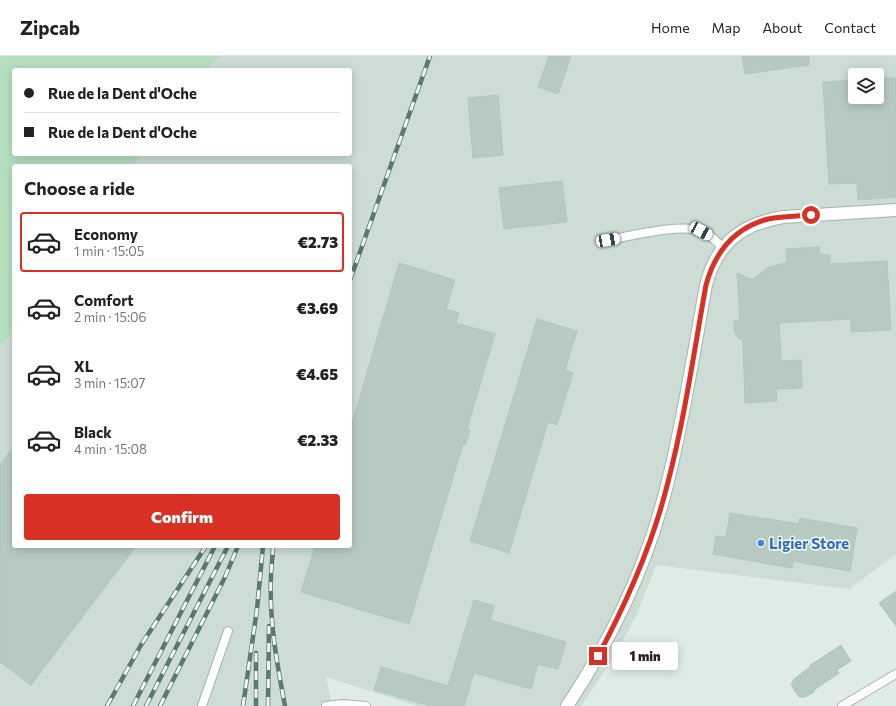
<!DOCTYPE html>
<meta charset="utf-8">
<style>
:root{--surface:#fff;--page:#f2f2f2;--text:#222;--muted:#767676;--line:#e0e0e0;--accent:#d93025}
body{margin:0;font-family:Commissioner,sans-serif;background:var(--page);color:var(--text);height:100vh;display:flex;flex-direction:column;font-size:15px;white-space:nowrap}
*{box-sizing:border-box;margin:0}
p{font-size:13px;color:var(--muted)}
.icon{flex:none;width:22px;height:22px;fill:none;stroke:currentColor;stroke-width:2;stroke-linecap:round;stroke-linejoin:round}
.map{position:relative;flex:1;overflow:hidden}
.panel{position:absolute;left:12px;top:108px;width:340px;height:384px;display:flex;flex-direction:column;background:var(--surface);border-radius:4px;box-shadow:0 2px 10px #0003}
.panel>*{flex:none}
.banner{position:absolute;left:12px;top:12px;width:340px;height:88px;border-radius:4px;box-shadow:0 2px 10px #0003;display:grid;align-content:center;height:88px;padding:0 12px;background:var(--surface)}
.fabs{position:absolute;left:848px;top:12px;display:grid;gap:8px}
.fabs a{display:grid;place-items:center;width:36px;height:36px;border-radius:4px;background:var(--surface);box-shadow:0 2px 10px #0003;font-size:20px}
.end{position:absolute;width:18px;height:18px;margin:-9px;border:5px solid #d93025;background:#fff;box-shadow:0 0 0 2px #fff}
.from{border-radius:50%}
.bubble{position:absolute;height:28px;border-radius:4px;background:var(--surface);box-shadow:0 2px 10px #0003;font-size:13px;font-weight:800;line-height:28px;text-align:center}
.car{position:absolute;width:12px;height:24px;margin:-12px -6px;border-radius:5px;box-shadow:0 0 3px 1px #0007;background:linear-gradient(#fff 24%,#345 0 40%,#fff 0 76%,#345 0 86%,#fff 0)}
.banner b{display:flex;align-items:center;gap:14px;height:38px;font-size:15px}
.banner b+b{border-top:1px solid var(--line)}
.banner i{width:10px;height:10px;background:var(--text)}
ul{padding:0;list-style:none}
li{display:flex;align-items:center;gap:12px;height:60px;margin:0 8px 6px;padding:0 4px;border:2px solid transparent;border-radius:4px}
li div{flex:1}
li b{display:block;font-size:15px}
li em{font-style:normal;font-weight:800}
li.active{border-color:var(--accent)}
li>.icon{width:36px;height:36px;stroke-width:1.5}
h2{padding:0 12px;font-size:18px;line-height:48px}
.primary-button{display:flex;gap:8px;margin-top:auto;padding:8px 12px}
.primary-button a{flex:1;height:46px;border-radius:4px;background:var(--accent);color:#fff;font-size:16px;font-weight:800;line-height:46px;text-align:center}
header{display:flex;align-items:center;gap:24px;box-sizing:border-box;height:56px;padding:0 20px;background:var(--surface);border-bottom:1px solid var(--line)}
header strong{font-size:19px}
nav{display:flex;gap:22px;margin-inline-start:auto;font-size:14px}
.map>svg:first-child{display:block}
.built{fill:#cddcd5;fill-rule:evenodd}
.green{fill:#b5dfbf}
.building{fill:#b7cac1;stroke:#b1c6bc}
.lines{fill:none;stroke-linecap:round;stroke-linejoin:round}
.lane-casing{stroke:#a1b4ad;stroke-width:10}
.street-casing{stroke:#a1b4ad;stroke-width:14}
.lane{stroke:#fff;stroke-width:8}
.street{stroke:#fff;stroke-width:12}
.rail-casing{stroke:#58796f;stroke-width:4.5}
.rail{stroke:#f0f8f4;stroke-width:3;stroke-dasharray:9;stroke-linecap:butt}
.route{stroke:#d93025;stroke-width:5}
.shop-dot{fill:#3f7fe0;stroke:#f0f8f4;stroke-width:1.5}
.labels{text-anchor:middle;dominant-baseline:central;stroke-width:3;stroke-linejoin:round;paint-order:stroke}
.shop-label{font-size:15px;font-weight:bold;fill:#366cbe;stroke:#f0f8f4;text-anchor:start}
</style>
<header>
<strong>Zipcab</strong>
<nav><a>Home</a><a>Map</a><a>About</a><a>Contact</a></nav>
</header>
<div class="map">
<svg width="896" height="650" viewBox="0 0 896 650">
<rect width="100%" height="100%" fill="#dfece6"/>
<path class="built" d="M 221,0 L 896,0 L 896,498 L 849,533 L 656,509 L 637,558 L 612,604 L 581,650 L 417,650 L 326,621 L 332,650 L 0,650 L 0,290 L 14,274 L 14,490 L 350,490 L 350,110 L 134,110 L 142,98 L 350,98 L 350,14 L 206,14 ZM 855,19 L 877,19 L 877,41 L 855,41 Z"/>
<polygon class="green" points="0,0 221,0 206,14 14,14 14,98 142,98 134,110 14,110 14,274 0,290"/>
<g class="building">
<polygon points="549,0 571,0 558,38 538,31"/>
<polygon points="742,0 809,0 809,9 745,18"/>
<polygon points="896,22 896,141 858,144 857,127 829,128 823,26 855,24 855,41 877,41 877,23"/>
<polygon points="498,39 503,99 473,102 468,42"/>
<polygon points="562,125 567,166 504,173 499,132"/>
<polygon points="819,191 820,199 830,199 830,208 887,205 891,274 851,276 851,263 779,267 781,305 801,304 802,332 776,333 777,345 745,347 743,284 737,281 734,274 734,265 740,265 737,217 752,224 767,212 787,206 786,193"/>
<polygon points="399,207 455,224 446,253 459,257 456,267 495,278 467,373 470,374 465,389 463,388 409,568 301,536 315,490 350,490 350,375"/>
<polygon points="537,263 577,275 565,314 573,317 557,369 548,366 509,497 470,485"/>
<polygon points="14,390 14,490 136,490 31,629 0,606 0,409"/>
<polygon points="730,457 799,468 800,462 857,472 850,515 793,505 792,512 713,498 716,480 726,481"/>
<polygon points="896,535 896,570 879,547"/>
<polygon points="474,544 494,550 490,564 566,586 558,613 538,608 531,633 474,617 464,650 430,650 374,634 381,611 448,630"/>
<polygon points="841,589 851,605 837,614 839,617 814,634 814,636 805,641 799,641 791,629 794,623 810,611 809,610"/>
</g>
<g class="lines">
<g class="lane-casing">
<g id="lane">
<path d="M 608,184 C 630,180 682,167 701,175 C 710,178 716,185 723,192"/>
<polyline points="202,650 228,575"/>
<polyline points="326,650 343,648 366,650"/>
<polyline points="842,650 896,618"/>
</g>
</g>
<g class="street-casing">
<path id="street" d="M 567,650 C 613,581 649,505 668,425 C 684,361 694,295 706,229 C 717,187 741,168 783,161 L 896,154"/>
</g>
<use href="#lane" class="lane"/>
<use href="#street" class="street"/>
<g class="rail-casing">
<g id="rail">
<polyline points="350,224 430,0"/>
<path d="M 273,490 C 273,500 271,511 271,521 C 269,564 277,608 285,650"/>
<polyline points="256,597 256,650"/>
<polyline points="107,650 141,589 206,490"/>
<polyline points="133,650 215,490"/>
<polyline points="146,650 228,490"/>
<polyline points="160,650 225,521 238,490"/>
<polyline points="243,650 257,553 263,490"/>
<polyline points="268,650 269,570"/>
</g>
</g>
<use href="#rail" class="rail"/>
</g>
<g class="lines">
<path class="route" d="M 598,600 C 628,544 653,487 668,426 C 685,361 694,295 706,229 C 715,196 734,172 768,163 C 782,160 797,160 811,159"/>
</g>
<circle class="shop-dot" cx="761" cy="487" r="4"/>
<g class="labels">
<g class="shop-label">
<text x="769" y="487">Ligier Store</text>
</g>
</g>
</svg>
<div class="fabs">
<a><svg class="icon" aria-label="layers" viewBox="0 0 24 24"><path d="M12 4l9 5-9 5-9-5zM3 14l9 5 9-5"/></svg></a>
</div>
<i class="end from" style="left:811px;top:159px"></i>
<i class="end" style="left:598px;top:600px"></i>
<div class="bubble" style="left:612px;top:586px;width:66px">1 min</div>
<i class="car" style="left:701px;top:175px;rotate:119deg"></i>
<i class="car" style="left:608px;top:184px;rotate:80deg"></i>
<div class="banner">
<b><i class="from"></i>Rue de la Dent d'Oche</b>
<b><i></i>Rue de la Dent d'Oche</b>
</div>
<section class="panel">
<h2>Choose a ride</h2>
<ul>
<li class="active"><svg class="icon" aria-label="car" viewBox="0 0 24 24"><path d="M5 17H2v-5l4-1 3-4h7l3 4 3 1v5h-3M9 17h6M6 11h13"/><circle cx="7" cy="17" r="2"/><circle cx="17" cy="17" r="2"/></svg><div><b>Economy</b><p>1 min · 15:05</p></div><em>€2.73</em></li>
<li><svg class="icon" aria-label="car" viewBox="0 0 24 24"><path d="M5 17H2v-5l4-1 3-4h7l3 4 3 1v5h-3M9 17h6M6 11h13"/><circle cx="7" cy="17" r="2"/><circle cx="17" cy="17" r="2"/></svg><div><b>Comfort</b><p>2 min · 15:06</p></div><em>€3.69</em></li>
<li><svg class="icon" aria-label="car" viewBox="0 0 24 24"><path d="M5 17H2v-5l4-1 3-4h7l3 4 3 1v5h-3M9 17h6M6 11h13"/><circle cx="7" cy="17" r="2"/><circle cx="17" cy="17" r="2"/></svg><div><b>XL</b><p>3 min · 15:07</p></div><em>€4.65</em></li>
<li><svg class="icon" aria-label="car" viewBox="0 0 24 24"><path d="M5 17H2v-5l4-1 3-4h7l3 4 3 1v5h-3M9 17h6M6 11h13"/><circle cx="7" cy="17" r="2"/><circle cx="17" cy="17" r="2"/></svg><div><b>Black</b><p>4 min · 15:08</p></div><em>€2.33</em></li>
</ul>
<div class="primary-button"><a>Confirm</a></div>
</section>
</div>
